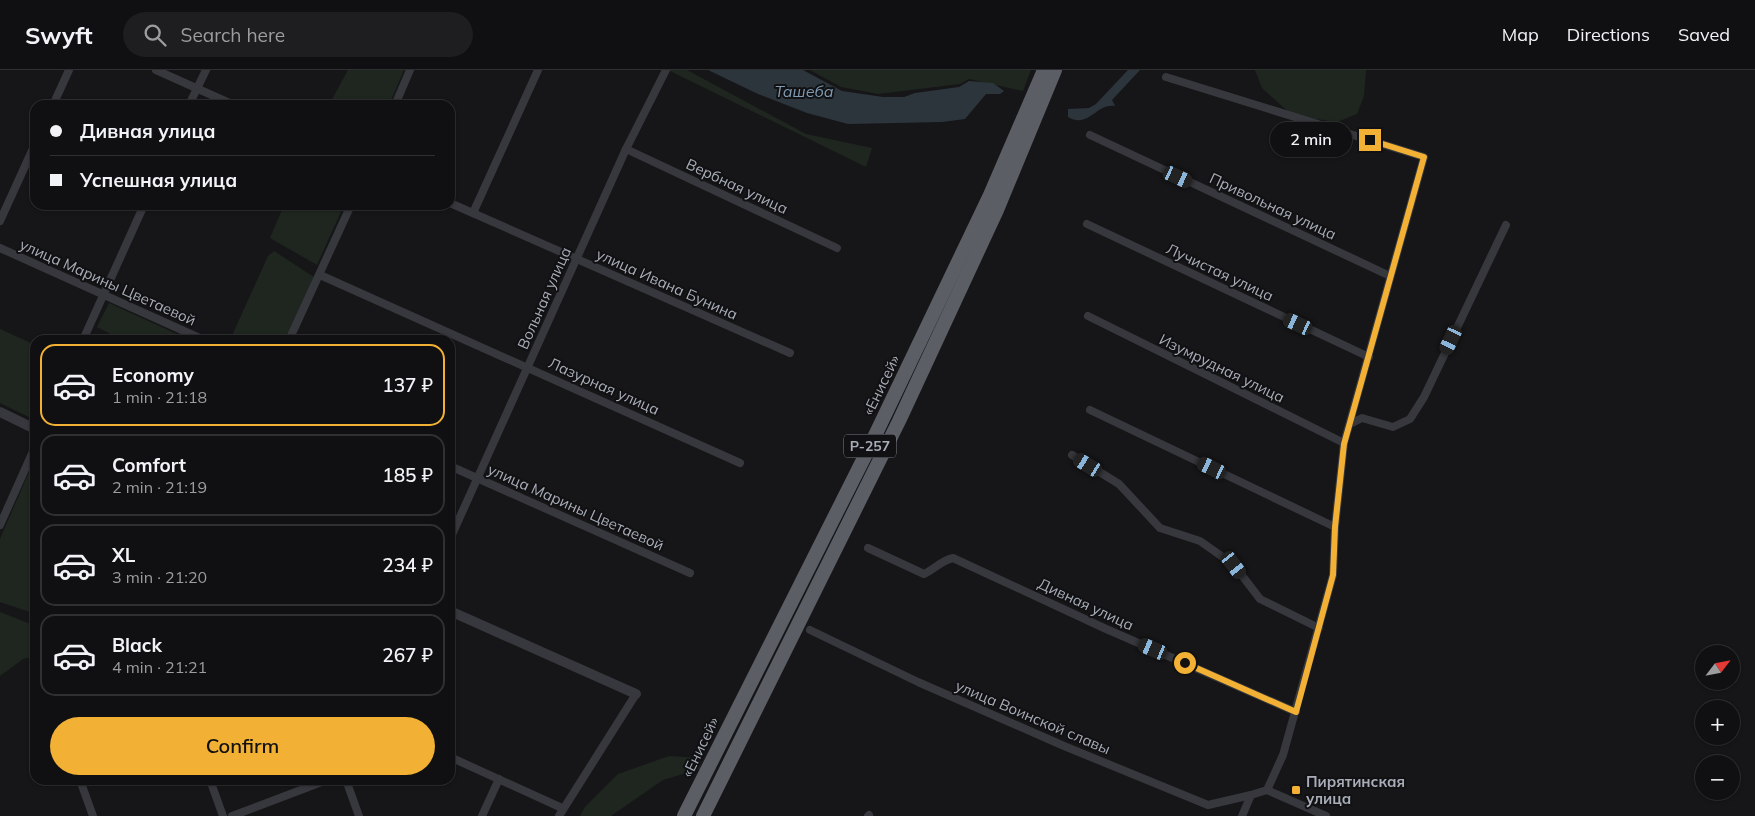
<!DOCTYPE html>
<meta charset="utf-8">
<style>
:root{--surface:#101012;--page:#1e1e20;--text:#f1f3f6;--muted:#9c9d9f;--line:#303032;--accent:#f2b134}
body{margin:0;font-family:Mulish,sans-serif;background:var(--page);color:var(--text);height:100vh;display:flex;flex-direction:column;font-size:19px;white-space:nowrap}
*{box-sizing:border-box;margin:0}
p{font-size:16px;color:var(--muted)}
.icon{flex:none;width:28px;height:28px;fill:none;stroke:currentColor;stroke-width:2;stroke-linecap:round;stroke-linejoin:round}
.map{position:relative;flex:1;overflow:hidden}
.drawer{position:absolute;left:30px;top:265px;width:425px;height:450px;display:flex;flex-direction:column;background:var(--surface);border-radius:15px;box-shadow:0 1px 4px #0004,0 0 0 1px var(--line)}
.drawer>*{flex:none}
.top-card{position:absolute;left:30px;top:30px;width:425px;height:110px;border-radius:15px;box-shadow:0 1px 4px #0004,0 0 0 1px var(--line);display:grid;align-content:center;height:110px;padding:0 20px;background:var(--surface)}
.needle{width:32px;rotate:58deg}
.fabs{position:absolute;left:1695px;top:575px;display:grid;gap:10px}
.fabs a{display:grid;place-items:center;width:45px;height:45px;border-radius:50%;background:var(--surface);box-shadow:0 1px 4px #0004,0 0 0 1px var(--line);font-size:25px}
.end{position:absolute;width:22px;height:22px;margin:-11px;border:6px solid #f2b134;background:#111;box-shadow:0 0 0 2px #111}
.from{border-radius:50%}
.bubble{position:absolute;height:35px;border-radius:18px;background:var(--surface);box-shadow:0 1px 4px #0004,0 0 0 1px var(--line);font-size:16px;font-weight:600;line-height:35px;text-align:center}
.car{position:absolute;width:15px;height:30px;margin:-15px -8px;border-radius:6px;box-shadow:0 0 4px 1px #0007;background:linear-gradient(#222 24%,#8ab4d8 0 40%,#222 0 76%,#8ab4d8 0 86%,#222 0)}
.top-card b{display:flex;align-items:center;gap:18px;height:48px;font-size:19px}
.top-card b+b{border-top:1px solid var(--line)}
.top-card i{width:12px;height:12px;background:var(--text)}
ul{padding:9px 0 0;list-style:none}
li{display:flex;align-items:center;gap:15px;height:82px;margin:0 10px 8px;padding:0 10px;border:2px solid var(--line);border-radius:15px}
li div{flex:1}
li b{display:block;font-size:19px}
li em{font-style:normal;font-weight:600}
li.current{border-color:var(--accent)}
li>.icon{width:45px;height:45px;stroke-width:1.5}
.action{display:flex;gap:10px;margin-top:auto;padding:10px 20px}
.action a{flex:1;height:58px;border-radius:30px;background:var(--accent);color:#111;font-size:20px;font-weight:600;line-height:58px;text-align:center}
header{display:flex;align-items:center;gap:30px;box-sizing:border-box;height:70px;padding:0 25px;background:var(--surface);border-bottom:1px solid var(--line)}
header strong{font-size:24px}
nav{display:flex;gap:28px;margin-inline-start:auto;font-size:18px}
.search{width:350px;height:45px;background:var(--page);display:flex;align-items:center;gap:12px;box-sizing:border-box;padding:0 18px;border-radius:28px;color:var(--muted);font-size:19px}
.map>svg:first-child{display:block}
.green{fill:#1e261f}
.water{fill:#2c353c}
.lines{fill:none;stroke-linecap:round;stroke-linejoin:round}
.minor{stroke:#37383d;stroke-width:8}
.tertiary{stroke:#37383d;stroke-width:10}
.trunk{stroke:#5b5e65;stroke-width:14}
.route{stroke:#f2b134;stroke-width:6}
.poi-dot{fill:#f2b134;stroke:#111113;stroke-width:2}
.labels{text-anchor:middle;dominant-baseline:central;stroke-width:4;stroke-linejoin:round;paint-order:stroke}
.shield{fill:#111113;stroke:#7b7e86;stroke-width:1}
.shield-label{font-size:14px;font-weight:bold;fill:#a8adb8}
.street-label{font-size:15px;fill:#a8adb8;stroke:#111113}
.poi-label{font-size:15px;font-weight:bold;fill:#a8adb8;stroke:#111113;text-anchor:start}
.water-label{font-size:16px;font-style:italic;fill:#7f9bb3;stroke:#111113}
</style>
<header>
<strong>Swyft</strong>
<div class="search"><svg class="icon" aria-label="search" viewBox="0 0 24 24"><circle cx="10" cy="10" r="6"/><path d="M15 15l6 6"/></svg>Search here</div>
<nav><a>Map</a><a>Directions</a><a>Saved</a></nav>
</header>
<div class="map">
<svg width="1755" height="746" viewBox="0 0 1755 746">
<rect width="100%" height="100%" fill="#161618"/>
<g class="green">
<polygon points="348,0 404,0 389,35 329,35"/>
<polygon points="668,0 687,0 806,64 872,78 866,97"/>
<polygon points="810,0 1031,0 1023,21 969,9 960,14 878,24 841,17"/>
<polygon points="1255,0 1366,0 1364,26 1357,44 1337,52 1293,46 1262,18"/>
<polygon points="284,135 344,135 317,195 270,168"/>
<polygon points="274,181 314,207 285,270 230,270 268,186"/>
<polygon points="109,233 190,270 122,270 97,257"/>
<polygon points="0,259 35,275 35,350 0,333"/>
<polygon points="35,388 35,547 30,542 0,532 0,469"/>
<polygon points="0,542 28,553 35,559 35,586 23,589 0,606"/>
<polygon points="669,686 701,688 700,699 663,710 611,746 580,746 585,737 618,704"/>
</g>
<g class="water">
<polygon points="708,0 803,0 842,21 883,27 904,27 915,23 959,17 969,11 993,13 1004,21 1000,24 986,24 965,49 942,52 848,54 807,43 758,24"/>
<path d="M 1128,0 L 1140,0 L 1112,30 L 1115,36 C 1096,33 1089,59 1068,47 L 1068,39 L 1089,38 L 1096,34 Z"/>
</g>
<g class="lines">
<g class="minor">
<polyline points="156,0 234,35"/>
<polyline points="1166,7 1424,87 1344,373 1335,457 1333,505 1283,685 1267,720 1251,725 1242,746"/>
<polyline points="53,35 69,0"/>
<polyline points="189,35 206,0"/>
<polyline points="395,35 410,0"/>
<polyline points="1090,65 1390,206"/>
<polyline points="626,79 837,178"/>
<polyline points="450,133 790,283"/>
<polyline points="473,143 538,0"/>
<polyline points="0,151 35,74"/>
<polyline points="1087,154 1369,287"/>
<polyline points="0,178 204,270"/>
<polyline points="320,205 740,393"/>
<polyline points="1088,246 1344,373"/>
<polyline points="83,270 144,135"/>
<polyline points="289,270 351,135"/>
<polyline points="1090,340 1335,457"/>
<polyline points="1350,354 1362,348 1393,357 1410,349 1424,327 1506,155"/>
<polyline points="1072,385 1119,414 1160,458 1200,471 1234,495 1260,529 1319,558"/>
<polyline points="450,396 690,503"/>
<polyline points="0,455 35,377"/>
<polyline points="450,469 626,79 666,0"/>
<path d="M 868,478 L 924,504 C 935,499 942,490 953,488 L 1104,558 L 1296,642"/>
<polyline points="810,560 918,612 1064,676 1208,735 1251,725"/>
<polyline points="450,687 562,738"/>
<polyline points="80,710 93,746"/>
<polyline points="210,710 223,746"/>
<polyline points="346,710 359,746"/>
<polyline points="1267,720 1326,746"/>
<polyline points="232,746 327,710"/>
<polyline points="482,746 499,709"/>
<polyline points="559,746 636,624"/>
<polyline points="868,746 869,745"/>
</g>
<g class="tertiary">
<polyline points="0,342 35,359"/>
<polyline points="450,541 636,624"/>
</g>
<g class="trunk">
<polyline points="684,746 870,376 990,125 1044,0"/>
<polyline points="703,746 899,351 997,140 1055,0"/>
</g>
</g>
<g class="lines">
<polyline class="route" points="1185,593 1296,642 1333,505 1335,457 1344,374 1424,87 1370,70"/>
</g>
<rect class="poi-dot" x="1291" y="715" width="10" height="10" rx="2.5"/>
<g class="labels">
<rect class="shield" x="844" y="364.5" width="52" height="23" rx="4"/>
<g class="shield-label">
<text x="870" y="376">Р-257</text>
</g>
<g class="street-label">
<text transform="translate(737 116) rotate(25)">Вербная улица</text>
<text transform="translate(1273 136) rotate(25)">Привольная улица</text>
<text transform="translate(1220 202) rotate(25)">Лучистая улица</text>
<text transform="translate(108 212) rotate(24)">улица Марины Цветаевой</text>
<text transform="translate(667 214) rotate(24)">улица Ивана Бунина</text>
<text transform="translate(544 228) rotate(-66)">Вольная улица</text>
<text transform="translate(1222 298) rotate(26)">Изумрудная улица</text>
<text transform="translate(881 315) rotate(-64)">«Енисей»</text>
<text transform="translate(604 316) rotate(24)">Лазурная улица</text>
<text transform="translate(576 437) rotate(24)">улица Марины Цветаевой</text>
<text transform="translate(1086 534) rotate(25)">Дивная улица</text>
<text transform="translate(1033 647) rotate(23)">улица Воинской славы</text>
<text transform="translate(700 677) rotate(-64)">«Енисей»</text>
</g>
<g class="poi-label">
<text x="1306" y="711">Пирятинская<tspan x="1306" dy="17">улица</tspan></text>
</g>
<g class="water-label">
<text x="804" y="21">Ташеба</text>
</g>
</g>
</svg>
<div class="fabs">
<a><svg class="needle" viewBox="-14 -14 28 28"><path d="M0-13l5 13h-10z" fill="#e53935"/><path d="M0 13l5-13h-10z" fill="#9c9d9f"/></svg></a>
<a>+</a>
<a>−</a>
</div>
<i class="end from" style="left:1185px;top:593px"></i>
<i class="end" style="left:1370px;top:70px"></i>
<div class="bubble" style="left:1270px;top:52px;width:82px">2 min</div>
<i class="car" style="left:1178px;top:107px;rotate:115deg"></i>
<i class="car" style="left:1298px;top:254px;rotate:295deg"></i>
<i class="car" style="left:1451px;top:270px;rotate:205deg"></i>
<i class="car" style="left:1088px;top:395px;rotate:301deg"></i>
<i class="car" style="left:1212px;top:398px;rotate:296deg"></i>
<i class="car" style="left:1234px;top:495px;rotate:143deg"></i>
<i class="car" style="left:1153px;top:579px;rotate:293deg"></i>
<div class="top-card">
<b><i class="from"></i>Дивная улица</b>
<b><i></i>Успешная улица</b>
</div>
<section class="drawer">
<ul>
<li class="current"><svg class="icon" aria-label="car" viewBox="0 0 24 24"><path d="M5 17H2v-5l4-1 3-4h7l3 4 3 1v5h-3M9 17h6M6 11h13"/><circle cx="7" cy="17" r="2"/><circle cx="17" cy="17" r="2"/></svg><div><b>Economy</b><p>1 min · 21:18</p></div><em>137 ₽</em></li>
<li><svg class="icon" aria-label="car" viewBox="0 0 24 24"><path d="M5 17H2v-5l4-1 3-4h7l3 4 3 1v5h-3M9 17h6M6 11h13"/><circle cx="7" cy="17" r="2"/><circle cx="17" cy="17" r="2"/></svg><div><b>Comfort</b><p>2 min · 21:19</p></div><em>185 ₽</em></li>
<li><svg class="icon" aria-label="car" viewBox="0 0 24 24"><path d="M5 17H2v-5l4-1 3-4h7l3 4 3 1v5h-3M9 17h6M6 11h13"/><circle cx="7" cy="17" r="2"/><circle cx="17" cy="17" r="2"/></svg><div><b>XL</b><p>3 min · 21:20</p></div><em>234 ₽</em></li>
<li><svg class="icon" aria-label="car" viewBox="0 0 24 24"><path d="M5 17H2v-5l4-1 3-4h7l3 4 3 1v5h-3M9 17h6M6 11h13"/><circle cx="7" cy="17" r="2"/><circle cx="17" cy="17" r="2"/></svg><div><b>Black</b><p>4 min · 21:21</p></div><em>267 ₽</em></li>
</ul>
<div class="action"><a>Confirm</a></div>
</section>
</div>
